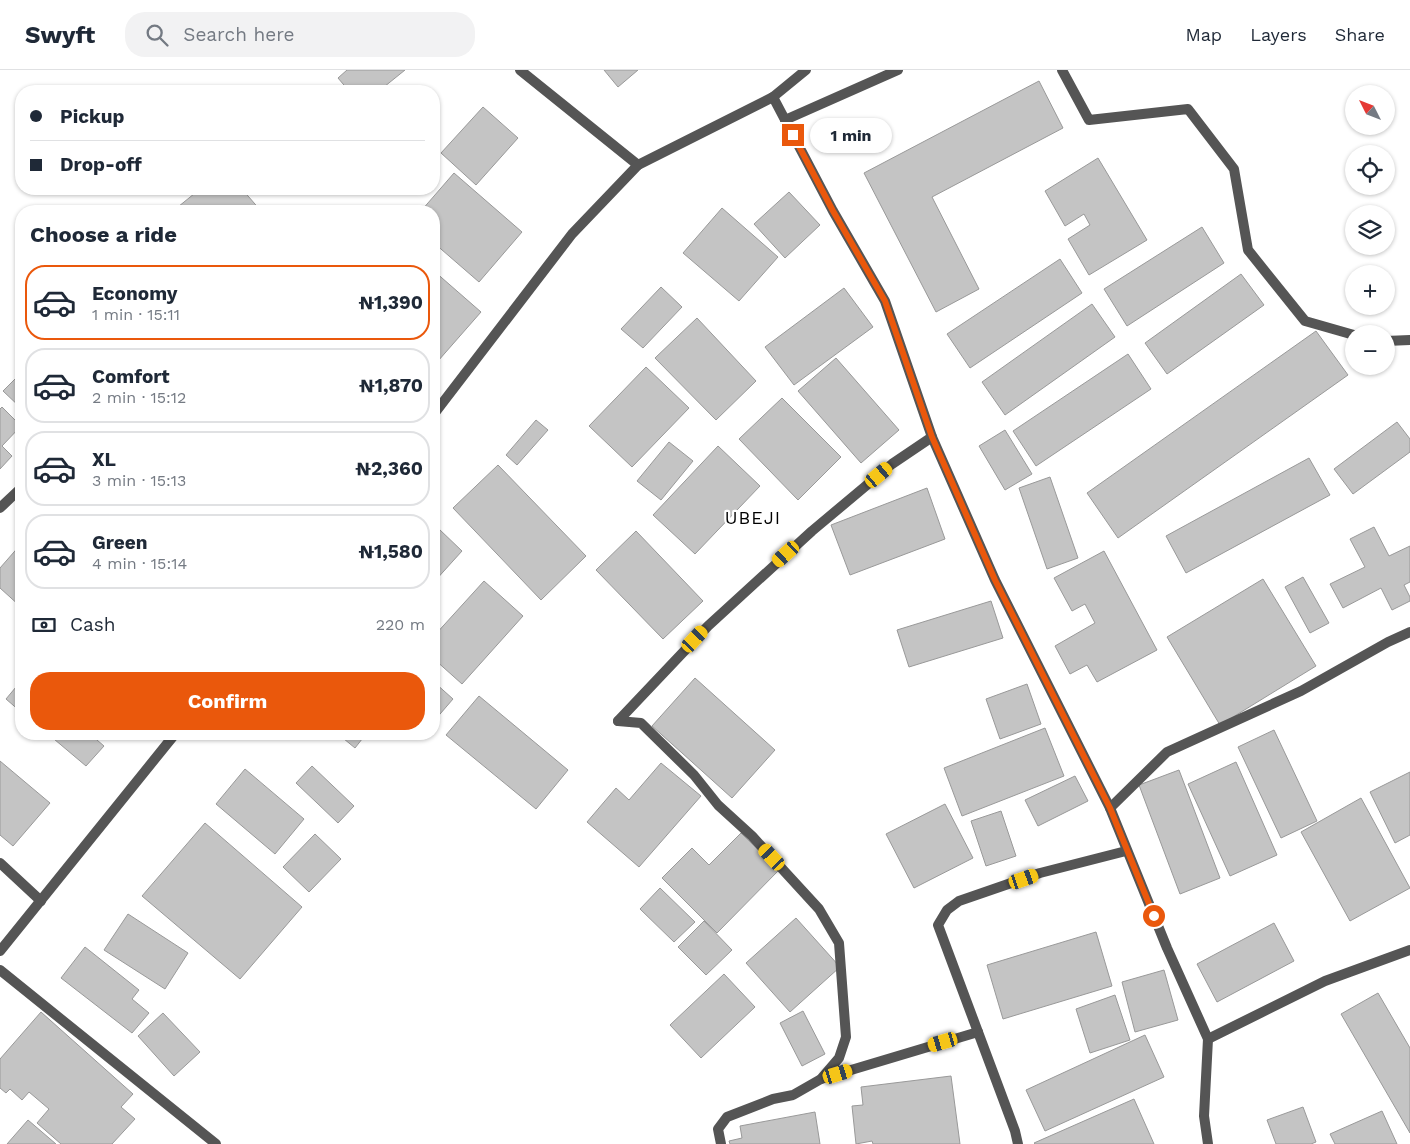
<!DOCTYPE html>
<meta charset="utf-8">
<style>
:root{--surface:#fff;--page:#f2f2f3;--text:#1f2937;--muted:#747a83;--line:#e0e1e3;--accent:#ea580c}
body{margin:0;font-family:"Work Sans",sans-serif;background:var(--page);color:var(--text);height:100vh;display:flex;flex-direction:column;font-size:19px;white-space:nowrap}
*{box-sizing:border-box;margin:0}
p{font-size:16px;color:var(--muted)}
.icon{flex:none;width:28px;height:28px;fill:none;stroke:currentColor;stroke-width:2;stroke-linecap:round;stroke-linejoin:round}
.map{position:relative;flex:1;overflow:hidden}
.side{position:absolute;left:15px;top:135px;width:425px;height:535px;display:flex;flex-direction:column;background:var(--surface);border-radius:20px;box-shadow:0 1px 4px #0004}
.side>*{flex:none}
.guide{position:absolute;left:15px;top:15px;width:425px;height:110px;border-radius:20px;box-shadow:0 1px 4px #0004;display:grid;align-content:center;height:110px;padding:0 15px;background:var(--surface)}
.needle{width:32px;rotate:312deg}
.controls{position:absolute;left:1345px;top:15px;display:grid;gap:10px}
.controls a{display:grid;place-items:center;width:50px;height:50px;border-radius:50%;background:var(--surface);box-shadow:0 1px 4px #0004;font-size:25px}
.end{position:absolute;width:22px;height:22px;margin:-11px;border:6px solid #ea580c;background:#fff;box-shadow:0 0 0 2px #fff}
.from{border-radius:50%}
.bubble{position:absolute;height:35px;border-radius:18px;background:var(--surface);box-shadow:0 1px 4px #0004;font-size:16px;font-weight:700;line-height:35px;text-align:center}
.car{position:absolute;width:15px;height:30px;margin:-15px -8px;border-radius:6px;box-shadow:0 0 4px 1px #0007;background:linear-gradient(#f5c518 24%,#345 0 40%,#f5c518 0 76%,#345 0 86%,#f5c518 0)}
.guide b{display:flex;align-items:center;gap:18px;height:48px;font-size:19px}
.guide b+b{border-top:1px solid var(--line)}
.guide i{width:12px;height:12px;background:var(--text)}
ul{padding:0;list-style:none}
li{display:flex;align-items:center;gap:15px;height:75px;margin:0 10px 8px;padding:0 5px;border:2px solid var(--line);border-radius:20px}
li div{flex:1}
li b{display:block;font-size:19px}
li em{font-style:normal;font-weight:700}
li.active{border-color:var(--accent)}
li>.icon{width:45px;height:45px;stroke-width:1.5}
h2{padding:0 15px;font-size:22px;line-height:60px}
.pay{display:flex;align-items:center;gap:12px;height:55px;padding:0 15px;font-size:19px}
.pay p{margin-inline-start:auto}
.primary-button{display:flex;gap:10px;margin-top:auto;padding:10px 15px}
.primary-button a{flex:1;height:58px;border-radius:20px;background:var(--accent);color:#fff;font-size:20px;font-weight:700;line-height:58px;text-align:center}
header{display:flex;align-items:center;gap:30px;box-sizing:border-box;height:70px;padding:0 25px;background:var(--surface);border-bottom:1px solid var(--line)}
header strong{font-size:24px}
nav{display:flex;gap:28px;margin-inline-start:auto;font-size:18px}
.search{width:350px;height:45px;background:var(--page);display:flex;align-items:center;gap:12px;box-sizing:border-box;padding:0 18px;border-radius:20px;color:var(--muted);font-size:19px}
.map>svg:first-child{display:block}
.building{fill:#c4c4c4;stroke:#999}
.lines{fill:none;stroke-linecap:round;stroke-linejoin:round}
.service{stroke:#555;stroke-width:10}
.minor{stroke:#555;stroke-width:10}
.tertiary{stroke:#555;stroke-width:10}
.route{stroke:#ea580c;stroke-width:6}
.labels{text-anchor:middle;dominant-baseline:central;stroke-width:4.5;stroke-linejoin:round;paint-order:stroke}
.quarter-label{font-size:18px;letter-spacing:1px;fill:#000;stroke:#fff}
</style>
<header>
<strong>Swyft</strong>
<div class="search"><svg class="icon" aria-label="search" viewBox="0 0 24 24"><circle cx="10" cy="10" r="6"/><path d="M15 15l6 6"/></svg>Search here</div>
<nav><a>Map</a><a>Layers</a><a>Share</a></nav>
</header>
<div class="map">
<svg width="1410" height="1074" viewBox="0 0 1410 1074">
<rect width="100%" height="100%" fill="#fff"/>
<g class="building">
<polygon points="347,0 405,0 379,21 349,21 338,8"/>
<polygon points="604,0 638,0 618,17"/>
<polygon points="1039,11 1063,58 932,127 979,219 936,242 864,103"/>
<polygon points="483,37 518,68 476,115 441,83"/>
<polygon points="1098,88 1147,170 1089,205 1068,169 1090,155 1084,144 1065,156 1045,121"/>
<polygon points="454,103 522,162 479,212 434,173 434,141 421,141"/>
<polygon points="200,119 242,119 261,141 173,141"/>
<polygon points="789,122 820,155 785,188 754,154"/>
<polygon points="722,138 778,187 739,231 683,183"/>
<polygon points="1202,157 1224,193 1127,256 1104,219"/>
<polygon points="1060,189 1082,223 970,298 947,264"/>
<polygon points="434,201 481,242 438,291 434,287"/>
<polygon points="1241,204 1264,235 1167,304 1145,273"/>
<polygon points="661,217 682,237 643,278 621,259"/>
<polygon points="844,218 873,257 794,315 765,277"/>
<polygon points="1092,234 1115,267 1005,345 982,312"/>
<polygon points="697,248 756,311 716,350 655,288"/>
<polygon points="1316,261 1348,305 1118,468 1087,423"/>
<polygon points="1128,284 1151,319 1036,396 1013,361"/>
<polygon points="836,288 899,360 861,393 798,321"/>
<polygon points="646,297 689,338 632,397 589,356"/>
<polygon points="21,303 21,338 3,321"/>
<polygon points="782,328 841,387 798,430 739,369"/>
<polygon points="2,337 21,356 2,376 12,386 0,399 0,339"/>
<polygon points="536,350 548,360 517,395 506,385"/>
<polygon points="1397,352 1410,369 1410,382 1353,424 1334,399"/>
<polygon points="1005,360 1032,404 1005,420 979,376"/>
<polygon points="669,372 693,391 661,430 637,411"/>
<polygon points="718,376 760,416 695,484 653,445"/>
<polygon points="1309,388 1330,425 1186,503 1166,466"/>
<polygon points="498,395 586,486 541,530 453,438"/>
<polygon points="1050,407 1078,488 1047,499 1019,418"/>
<polygon points="927,418 945,469 850,505 831,455"/>
<polygon points="1374,457 1389,486 1410,476 1410,512 1404,515 1410,527 1410,531 1392,540 1381,518 1343,538 1330,514 1365,497 1350,469"/>
<polygon points="439,459 462,481 434,512 434,465"/>
<polygon points="636,461 703,531 663,569 596,500"/>
<polygon points="21,474 21,537 0,518 0,498"/>
<polygon points="1104,481 1157,580 1097,612 1087,595 1070,604 1055,576 1095,553 1085,534 1072,541 1054,508"/>
<polygon points="1303,507 1329,553 1310,563 1285,517"/>
<polygon points="1263,509 1316,596 1220,655 1167,567"/>
<polygon points="484,511 523,546 462,614 434,589 434,566"/>
<polygon points="991,531 1003,568 909,597 897,560"/>
<polygon points="695,608 775,680 732,728 652,656"/>
<polygon points="21,611 21,642 6,629"/>
<polygon points="434,612 453,629 434,651"/>
<polygon points="1027,614 1041,654 1000,669 986,629"/>
<polygon points="479,626 568,700 536,739 446,665"/>
<polygon points="1045,658 1064,706 962,746 944,698"/>
<polygon points="1274,660 1317,751 1281,768 1238,677"/>
<polygon points="48,664 90,664 104,676 86,696"/>
<polygon points="338,664 366,664 355,678"/>
<polygon points="0,691 50,733 13,776 0,765"/>
<polygon points="1236,692 1277,785 1230,806 1188,714"/>
<polygon points="661,693 701,726 639,797 587,752 616,718 629,730"/>
<polygon points="312,696 354,736 338,753 296,713"/>
<polygon points="245,699 304,749 275,784 216,734"/>
<polygon points="1179,700 1220,808 1180,824 1139,715"/>
<polygon points="1410,702 1410,765 1395,773 1370,722"/>
<polygon points="1075,706 1088,731 1038,756 1025,730"/>
<polygon points="1361,728 1410,818 1350,851 1301,762"/>
<polygon points="945,734 973,788 914,818 886,764"/>
<polygon points="1001,741 1016,786 986,796 971,751"/>
<polygon points="205,753 302,837 240,909 142,826"/>
<polygon points="741,763 779,800 717,863 662,808 692,778 709,795"/>
<polygon points="315,764 341,789 309,822 283,797"/>
<polygon points="660,818 695,852 674,872 640,839"/>
<polygon points="128,844 188,883 165,919 104,880"/>
<polygon points="796,848 840,897 790,942 746,893"/>
<polygon points="704,851 732,880 706,905 678,877"/>
<polygon points="1274,853 1294,891 1217,932 1197,894"/>
<polygon points="1096,862 1112,916 1003,949 987,895"/>
<polygon points="85,877 139,920 132,929 149,943 132,963 61,908"/>
<polygon points="1164,900 1178,950 1135,962 1122,912"/>
<polygon points="724,904 755,937 701,988 670,955"/>
<polygon points="1378,923 1410,978 1410,1063 1341,944"/>
<polygon points="1115,925 1130,970 1090,983 1076,939"/>
<polygon points="803,941 825,984 802,996 780,953"/>
<polygon points="41,942 133,1024 121,1037 135,1049 112,1074 61,1074 37,1053 49,1039 29,1022 22,1030 10,1019 6,1023 0,1018 0,989"/>
<polygon points="163,943 200,982 174,1006 138,966"/>
<polygon points="1145,965 1164,1007 1045,1061 1026,1020"/>
<polygon points="951,1006 960,1074 873,1074 872,1071 856,1074 852,1036 863,1035 861,1017"/>
<polygon points="1134,1029 1154,1074 1035,1074 1034,1073"/>
<polygon points="1303,1037 1316,1072 1311,1074 1276,1074 1267,1050"/>
<polygon points="1382,1041 1397,1074 1335,1074 1330,1064"/>
<polygon points="815,1042 820,1074 730,1074 729,1071 742,1068 740,1056"/>
<polygon points="28,1050 56,1074 7,1074"/>
</g>
<g class="lines">
<g class="service">
<polyline points="1062,0 1089,50 1188,39 1234,99 1248,180 1305,251 1354,265"/>
<polyline points="785,50 898,0"/>
<polyline points="1386,271 1410,270"/>
</g>
<g class="minor">
<polyline points="520,0 638,95"/>
<polyline points="773,27 833,141 885,231 932,367 995,510 1110,738 1167,878 1208,969 1204,1046 1208,1074"/>
<polyline points="0,438 21,418"/>
<polyline points="618,651 641,653 694,705 718,735 752,766 819,839 839,873 846,967 839,988 821,1009 793,1025 773,1029 727,1047 718,1059 721,1074"/>
<polyline points="618,651 708,556 812,461 892,394 932,367"/>
<polyline points="1110,738 1167,682 1301,621 1388,572 1410,562"/>
<polyline points="0,793 41,831"/>
<polyline points="0,900 216,1074"/>
<polyline points="1208,969 1325,911 1410,880"/>
<polyline points="821,1009 978,962"/>
<polyline points="1018,1074 1015,1061 938,855 947,840 959,831 1040,803 1126,781"/>
</g>
<g class="tertiary">
<polyline points="434,344 572,164 638,95 773,27 806,0"/>
<polyline points="0,881 175,664"/>
</g>
</g>
<g class="lines">
<polyline class="route" points="793,65 833,141 885,231 932,367 995,510 1110,738 1154,846"/>
</g>
<g class="labels">
<g class="quarter-label">
<text x="753" y="447">UBEJI</text>
</g>
</g>
</svg>
<div class="controls">
<a><svg class="needle" viewBox="-14 -14 28 28"><path d="M0-13l5 13h-10z" fill="#e53935"/><path d="M0 13l5-13h-10z" fill="#747a83"/></svg></a>
<a><svg class="icon" aria-label="locate" viewBox="0 0 24 24"><circle cx="12" cy="12" r="6"/><path d="M12 2v4M12 18v4M2 12h4M18 12h4"/></svg></a>
<a><svg class="icon" aria-label="layers" viewBox="0 0 24 24"><path d="M12 4l9 5-9 5-9-5zM3 14l9 5 9-5"/></svg></a>
<a>+</a>
<a>−</a>
</div>
<i class="end from" style="left:1154px;top:846px"></i>
<i class="end" style="left:793px;top:65px"></i>
<div class="bubble" style="left:810px;top:48px;width:82px">1 min</div>
<i class="car" style="left:879px;top:405px;rotate:50deg"></i>
<i class="car" style="left:786px;top:484px;rotate:228deg"></i>
<i class="car" style="left:695px;top:569px;rotate:43deg"></i>
<i class="car" style="left:772px;top:787px;rotate:317deg"></i>
<i class="car" style="left:1024px;top:809px;rotate:71deg"></i>
<i class="car" style="left:943px;top:972px;rotate:254deg"></i>
<i class="car" style="left:838px;top:1004px;rotate:73deg"></i>
<div class="guide">
<b><i class="from"></i>Pickup</b>
<b><i></i>Drop-off</b>
</div>
<section class="side">
<h2>Choose a ride</h2>
<ul>
<li class="active"><svg class="icon" aria-label="car" viewBox="0 0 24 24"><path d="M5 17H2v-5l4-1 3-4h7l3 4 3 1v5h-3M9 17h6M6 11h13"/><circle cx="7" cy="17" r="2"/><circle cx="17" cy="17" r="2"/></svg><div><b>Economy</b><p>1 min · 15:11</p></div><em>₦1,390</em></li>
<li><svg class="icon" aria-label="car" viewBox="0 0 24 24"><path d="M5 17H2v-5l4-1 3-4h7l3 4 3 1v5h-3M9 17h6M6 11h13"/><circle cx="7" cy="17" r="2"/><circle cx="17" cy="17" r="2"/></svg><div><b>Comfort</b><p>2 min · 15:12</p></div><em>₦1,870</em></li>
<li><svg class="icon" aria-label="car" viewBox="0 0 24 24"><path d="M5 17H2v-5l4-1 3-4h7l3 4 3 1v5h-3M9 17h6M6 11h13"/><circle cx="7" cy="17" r="2"/><circle cx="17" cy="17" r="2"/></svg><div><b>XL</b><p>3 min · 15:13</p></div><em>₦2,360</em></li>
<li><svg class="icon" aria-label="car" viewBox="0 0 24 24"><path d="M5 17H2v-5l4-1 3-4h7l3 4 3 1v5h-3M9 17h6M6 11h13"/><circle cx="7" cy="17" r="2"/><circle cx="17" cy="17" r="2"/></svg><div><b>Green</b><p>4 min · 15:14</p></div><em>₦1,580</em></li>
</ul>
<div class="pay"><svg class="icon" aria-label="cash" viewBox="0 0 24 24"><path d="M3 7h18v10H3z"/><circle cx="12" cy="12" r="2"/></svg>Cash<p>220 m</p></div>
<div class="primary-button"><a>Confirm</a></div>
</section>
</div>
